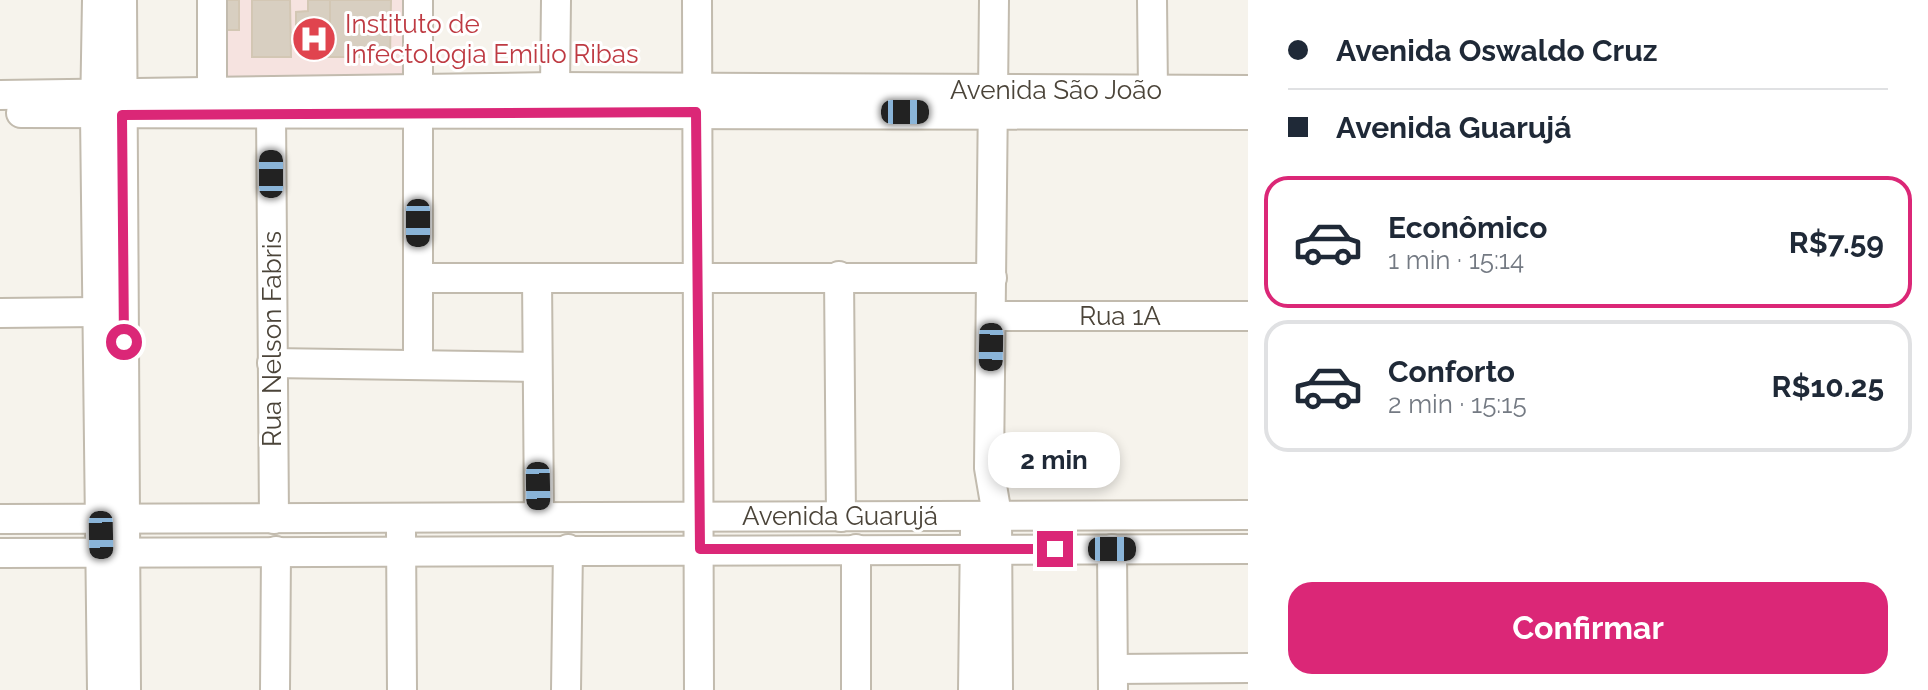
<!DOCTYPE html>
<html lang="pt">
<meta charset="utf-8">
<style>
:root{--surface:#fff;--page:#f6f6f7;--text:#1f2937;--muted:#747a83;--line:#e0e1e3;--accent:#db2777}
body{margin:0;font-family:Raleway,sans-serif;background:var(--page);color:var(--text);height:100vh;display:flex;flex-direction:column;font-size:30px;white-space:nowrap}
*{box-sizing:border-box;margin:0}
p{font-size:26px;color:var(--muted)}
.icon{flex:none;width:44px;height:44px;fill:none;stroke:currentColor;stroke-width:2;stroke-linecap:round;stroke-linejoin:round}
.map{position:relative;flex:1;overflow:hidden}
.panel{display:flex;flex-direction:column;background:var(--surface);width:680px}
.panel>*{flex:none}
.banner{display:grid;align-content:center;height:176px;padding:0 40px;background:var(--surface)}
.end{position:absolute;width:36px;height:36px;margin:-18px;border:10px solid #db2777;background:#fff;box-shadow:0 0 0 4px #fff}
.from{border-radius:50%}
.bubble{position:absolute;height:56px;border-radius:24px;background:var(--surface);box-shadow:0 4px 12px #0003;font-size:26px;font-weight:700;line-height:56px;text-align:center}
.car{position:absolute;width:24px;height:48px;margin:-24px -12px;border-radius:10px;box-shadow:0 0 6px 2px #0007;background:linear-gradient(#222 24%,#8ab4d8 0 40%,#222 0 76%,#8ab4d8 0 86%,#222 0)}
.banner b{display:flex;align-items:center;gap:28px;height:76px;font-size:30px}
.banner b+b{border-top:2px solid var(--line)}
.banner i{width:20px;height:20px;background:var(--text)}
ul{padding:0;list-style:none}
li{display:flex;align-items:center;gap:24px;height:132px;margin:0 16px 12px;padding:0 24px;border:4px solid var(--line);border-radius:24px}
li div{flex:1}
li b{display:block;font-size:30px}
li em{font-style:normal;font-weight:700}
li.active{border-color:var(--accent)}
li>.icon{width:72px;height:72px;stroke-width:1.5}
.primary-button{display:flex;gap:16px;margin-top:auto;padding:16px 40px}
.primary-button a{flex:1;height:92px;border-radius:24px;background:var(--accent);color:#fff;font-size:32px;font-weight:700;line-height:92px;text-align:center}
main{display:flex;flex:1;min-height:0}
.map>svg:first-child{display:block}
.medical{fill:#f6e3e0}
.building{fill:#d8cfc1;stroke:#d3c7b4;stroke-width:2}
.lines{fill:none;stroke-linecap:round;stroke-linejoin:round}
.minor-casing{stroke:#c2bbae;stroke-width:32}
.minor{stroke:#fff;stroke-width:28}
.route{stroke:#db2777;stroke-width:10}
.labels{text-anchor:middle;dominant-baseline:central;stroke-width:6;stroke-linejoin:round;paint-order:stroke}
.health-label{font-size:26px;fill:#be3a42;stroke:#fff;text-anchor:start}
.street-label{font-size:26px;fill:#4b4439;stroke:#fff}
</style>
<main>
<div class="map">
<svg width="1248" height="690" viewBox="0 0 1248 690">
<rect width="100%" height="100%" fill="#f6f3ec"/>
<polygon class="medical" points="219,0 409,0 409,78 219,81"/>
<g class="building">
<rect x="227" y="0" width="12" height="30"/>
<polygon points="252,0 290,0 291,57 252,57"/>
<polygon points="308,0 330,0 330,57 309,57 309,37 296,37 296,12 308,11"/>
<polygon points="330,0 391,0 390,57 330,57"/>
</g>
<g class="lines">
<g class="minor-casing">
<g id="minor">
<polyline points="97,0 95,115 102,690"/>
<polyline points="122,0 126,690"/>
<polyline points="212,0 212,90"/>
<polyline points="418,0 418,364"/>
<polyline points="697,0 699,690"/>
<polyline points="994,0 989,468 997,515 998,690"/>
<polyline points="1152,0 1153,90"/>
<polyline points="555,87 556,0"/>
<polyline points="0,95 555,87 1248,90"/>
<polyline points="271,111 274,519"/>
<polyline points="21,113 1248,115"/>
<polyline points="839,276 841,517"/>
<polyline points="418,278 992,278"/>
<polyline points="537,278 539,516"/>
<polyline points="0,313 98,312"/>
<polyline points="992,316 1248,316"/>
<polyline points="272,363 536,367"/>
<polyline points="0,519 1248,515"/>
<polyline points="401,531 402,690"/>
<polyline points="1112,549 1113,690"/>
<polyline points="0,553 1248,549"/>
<polyline points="1113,669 1248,668"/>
<polyline points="275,690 276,551"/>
<polyline points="566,690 568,549"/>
<polyline points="856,690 856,549"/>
<polyline points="973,690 975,531"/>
</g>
</g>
<use href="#minor" class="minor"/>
</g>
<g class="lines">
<polyline class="route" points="124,342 122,115 696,112 700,549 1055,549"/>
</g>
<defs>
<g id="hospital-disc" transform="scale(2.3)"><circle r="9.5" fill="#e0444e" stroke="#fff"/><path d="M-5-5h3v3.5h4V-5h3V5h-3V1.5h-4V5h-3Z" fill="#fff"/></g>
</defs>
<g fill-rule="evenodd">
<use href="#hospital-disc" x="314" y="39"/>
</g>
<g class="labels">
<g class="health-label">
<text x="345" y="24">Instituto de<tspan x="345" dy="30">Infectologia Emilio Ribas</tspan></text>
</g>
<g class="street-label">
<text x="1056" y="90">Avenida São João</text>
<text x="1120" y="316">Rua 1A</text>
<text transform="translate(272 339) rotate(-90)">Rua Nelson Fabris</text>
<text x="840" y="516">Avenida Guarujá</text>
</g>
</g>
</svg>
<i class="end from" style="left:124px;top:342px"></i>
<i class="end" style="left:1055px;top:549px"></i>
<div class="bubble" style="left:988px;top:432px;width:132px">2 min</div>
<i class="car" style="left:905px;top:112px;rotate:90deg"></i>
<i class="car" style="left:271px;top:174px;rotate:0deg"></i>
<i class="car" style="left:418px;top:223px;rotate:180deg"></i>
<i class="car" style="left:991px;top:347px;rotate:181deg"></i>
<i class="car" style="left:538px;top:486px;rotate:179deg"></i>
<i class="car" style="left:101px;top:535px;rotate:179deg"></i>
<i class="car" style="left:1112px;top:549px;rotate:90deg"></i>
</div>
<section class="panel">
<div class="banner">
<b><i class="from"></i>Avenida Oswaldo Cruz</b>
<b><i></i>Avenida Guarujá</b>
</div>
<ul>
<li class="active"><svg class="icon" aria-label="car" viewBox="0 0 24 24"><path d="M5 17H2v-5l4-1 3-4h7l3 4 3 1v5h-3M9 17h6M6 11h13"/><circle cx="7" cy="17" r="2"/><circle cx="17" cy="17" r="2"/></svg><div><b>Econômico</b><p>1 min · 15:14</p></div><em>R$7.59</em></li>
<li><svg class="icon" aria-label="car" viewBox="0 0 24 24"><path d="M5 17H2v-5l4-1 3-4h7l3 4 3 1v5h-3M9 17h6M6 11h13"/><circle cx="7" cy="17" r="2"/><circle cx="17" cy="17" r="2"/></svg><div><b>Conforto</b><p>2 min · 15:15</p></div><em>R$10.25</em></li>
</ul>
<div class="primary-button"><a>Confirmar</a></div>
</section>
</main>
